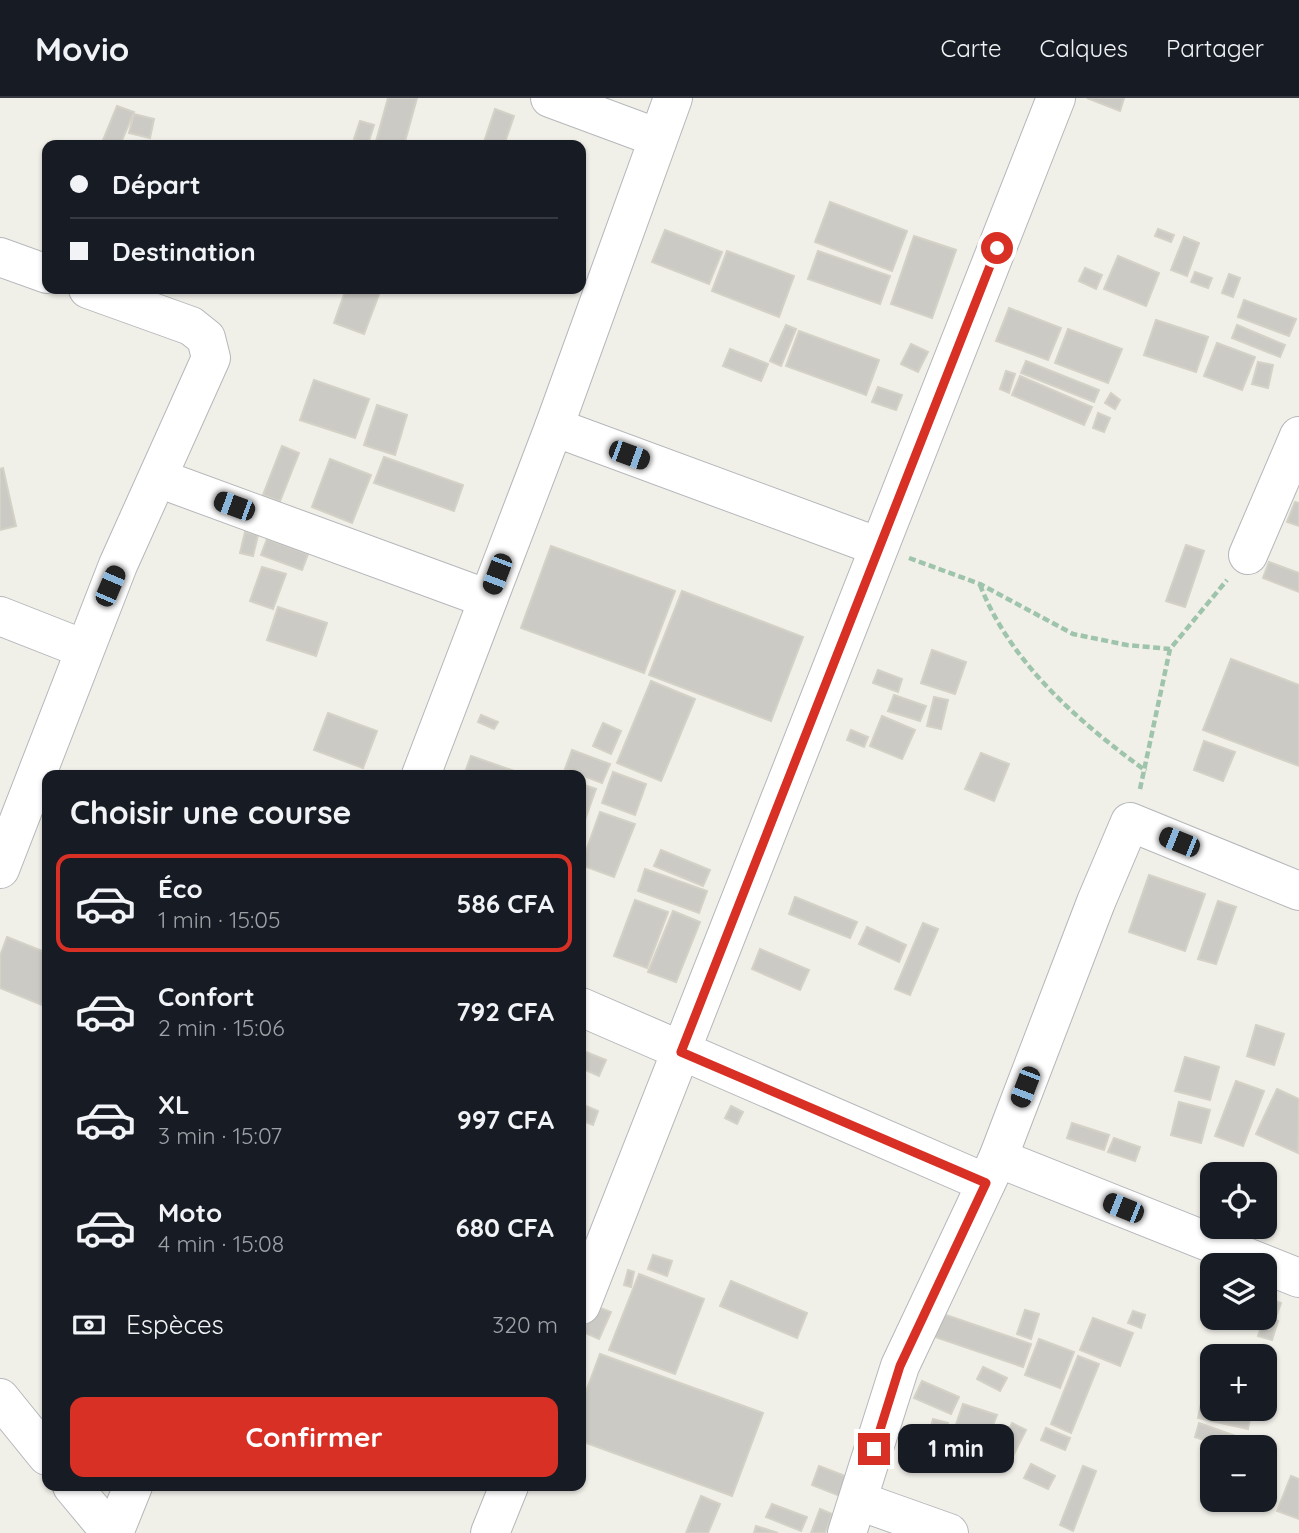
<!DOCTYPE html>
<html lang="fr">
<meta charset="utf-8">
<style>
:root{--surface:#171b24;--page:#20242c;--text:#f1f3f6;--muted:#9ea1a6;--line:#363941;--accent:#d93025}
body{margin:0;font-family:Quicksand,sans-serif;background:var(--page);color:var(--text);height:100vh;display:flex;flex-direction:column;font-size:26px;white-space:nowrap}
*{box-sizing:border-box;margin:0}
p{font-size:23px;color:var(--muted)}
.icon{flex:none;width:38px;height:38px;fill:none;stroke:currentColor;stroke-width:2;stroke-linecap:round;stroke-linejoin:round}
.map{position:relative;flex:1;overflow:hidden}
.details{position:absolute;left:42px;top:672px;width:544px;height:721px;display:flex;flex-direction:column;background:var(--surface);border-radius:14px;box-shadow:0 2px 5px #0004}
.details>*{flex:none}
.banner{position:absolute;left:42px;top:42px;width:544px;height:154px;border-radius:14px;box-shadow:0 2px 5px #0004;display:grid;align-content:center;height:154px;padding:0 28px;background:var(--surface)}
.fabs{position:absolute;left:1200px;top:1064px;display:grid;gap:14px}
.fabs a{display:grid;place-items:center;width:77px;height:77px;border-radius:14px;background:var(--surface);box-shadow:0 2px 5px #0004;font-size:35px}
.end{position:absolute;width:32px;height:32px;margin:-16px;border:9px solid #d93025;background:#fff;box-shadow:0 0 0 4px #fff}
.from{border-radius:50%}
.bubble{position:absolute;height:49px;border-radius:14px;background:var(--surface);box-shadow:0 2px 5px #0004;font-size:23px;font-weight:700;line-height:49px;text-align:center}
.car{position:absolute;width:21px;height:42px;margin:-21px -10px;border-radius:9px;box-shadow:0 0 5px 2px #0007;background:linear-gradient(#222 24%,#8ab4d8 0 40%,#222 0 76%,#8ab4d8 0 86%,#222 0)}
.banner b{display:flex;align-items:center;gap:24px;height:66px;font-size:26px}
.banner b+b{border-top:2px solid var(--line)}
.banner i{width:18px;height:18px;background:var(--text)}
ul{padding:0;list-style:none}
li{display:flex;align-items:center;gap:21px;height:98px;margin:0 14px 10px;padding:0 14px;border:4px solid transparent;border-radius:14px}
li div{flex:1}
li b{display:block;font-size:26px}
li em{font-style:normal;font-weight:700}
li.selected{border-color:var(--accent)}
li>.icon{width:63px;height:63px;stroke-width:1.5}
h2{padding:0 28px;font-size:32px;line-height:84px}
.pay{display:flex;align-items:center;gap:18px;height:77px;padding:0 28px;font-size:26px}
.pay p{margin-inline-start:auto}
.primary-button{display:flex;gap:14px;margin-top:auto;padding:14px 28px}
.primary-button a{flex:1;height:80px;border-radius:14px;background:var(--accent);color:#fff;font-size:28px;font-weight:700;line-height:80px;text-align:center}
header{display:flex;align-items:center;gap:42px;box-sizing:border-box;height:98px;padding:0 35px;background:var(--surface);border-bottom:2px solid var(--line)}
header strong{font-size:33px}
nav{display:flex;gap:38px;margin-inline-start:auto;font-size:24px}
.map>svg:first-child{display:block}
.building{fill:#cccac4;stroke:#d4d1c6;stroke-width:2}
.lines{fill:none;stroke-linecap:round;stroke-linejoin:round}
.minor-casing{stroke:#b5b7bb;stroke-width:40}
.path{stroke:#9ec4ac;stroke-width:4.5;stroke-dasharray:7 3.5;stroke-linecap:butt}
.minor{stroke:#fff;stroke-width:38}
.route{stroke:#d93025;stroke-width:9}
</style>
<header>
<strong>Movio</strong>
<nav><a>Carte</a><a>Calques</a><a>Partager</a></nav>
</header>
<div class="map">
<svg width="1299" height="1435" viewBox="0 0 1299 1435">
<rect width="100%" height="100%" fill="#f0efe8"/>
<g class="building">
<polygon points="388,0 417,0 404,47 375,47"/>
<polygon points="1087,0 1124,0 1120,13"/>
<polygon points="117,8 134,14 120,47 101,47"/>
<polygon points="495,11 514,18 504,47 483,47"/>
<polygon points="134,16 154,21 150,40 129,35"/>
<polygon points="360,23 374,27 368,46 354,41"/>
<polygon points="830,104 907,133 892,173 815,144"/>
<polygon points="1158,131 1174,137 1171,144 1155,138"/>
<polygon points="665,132 722,154 709,186 652,164"/>
<polygon points="914,138 956,152 932,220 891,206"/>
<polygon points="1184,139 1199,145 1187,178 1171,172"/>
<polygon points="727,153 794,178 779,219 712,193"/>
<polygon points="818,153 890,178 880,206 808,181"/>
<polygon points="1118,158 1159,175 1146,208 1104,191"/>
<polygon points="1085,170 1102,177 1096,191 1079,183"/>
<polygon points="1195,174 1212,180 1208,190 1191,184"/>
<polygon points="1229,176 1240,180 1233,199 1222,195"/>
<polygon points="346,191 381,191 364,236 334,225"/>
<polygon points="1244,202 1296,221 1289,238 1238,219"/>
<polygon points="1009,210 1061,230 1048,262 996,243"/>
<polygon points="1156,222 1208,239 1196,274 1144,257"/>
<polygon points="786,227 796,231 781,268 770,263"/>
<polygon points="1237,227 1285,247 1280,259 1232,240"/>
<polygon points="1068,231 1122,251 1108,285 1055,265"/>
<polygon points="799,233 879,262 866,297 786,268"/>
<polygon points="1217,245 1255,259 1242,292 1204,278"/>
<polygon points="911,246 928,254 918,274 901,266"/>
<polygon points="730,251 768,266 761,283 723,268"/>
<polygon points="1026,263 1099,292 1094,304 1021,275"/>
<polygon points="1258,264 1273,267 1268,290 1252,286"/>
<polygon points="1006,273 1015,276 1009,295 1000,291"/>
<polygon points="1020,278 1092,309 1084,327 1012,297"/>
<polygon points="314,282 369,301 355,340 300,322"/>
<polygon points="878,289 902,297 896,312 872,304"/>
<polygon points="1111,295 1120,302 1115,311 1105,305"/>
<polygon points="377,307 407,317 395,357 364,347"/>
<polygon points="1098,315 1110,320 1104,334 1093,330"/>
<polygon points="282,348 299,355 280,403 263,397"/>
<polygon points="384,359 463,387 454,413 374,385"/>
<polygon points="330,361 371,377 352,425 312,409"/>
<polygon points="3,370 16,428 0,432 0,371"/>
<polygon points="1295,404 1299,405 1299,428 1287,424"/>
<polygon points="245,434 258,437 253,458 240,455"/>
<polygon points="267,441 308,456 302,472 261,457"/>
<polygon points="1186,447 1204,453 1185,509 1166,503"/>
<polygon points="551,448 675,493 644,575 521,530"/>
<polygon points="1269,464 1299,475 1299,494 1263,480"/>
<polygon points="262,469 286,476 273,511 250,503"/>
<polygon points="682,493 803,539 771,623 649,577"/>
<polygon points="278,509 327,525 316,558 267,542"/>
<polygon points="932,552 966,564 955,596 921,585"/>
<polygon points="1231,561 1299,587 1299,668 1203,632"/>
<polygon points="878,572 902,581 898,594 873,585"/>
<polygon points="651,583 695,601 661,683 617,665"/>
<polygon points="894,597 926,608 920,623 888,613"/>
<polygon points="934,599 948,602 941,631 927,628"/>
<polygon points="328,615 377,633 363,670 314,652"/>
<polygon points="481,617 498,624 494,631 478,624"/>
<polygon points="882,618 915,632 902,661 870,648"/>
<polygon points="603,625 621,633 611,656 593,648"/>
<polygon points="851,632 868,639 864,649 847,642"/>
<polygon points="1204,643 1235,654 1223,683 1194,672"/>
<polygon points="572,652 610,666 602,685 565,671"/>
<polygon points="981,655 1009,666 994,703 965,691"/>
<polygon points="471,658 526,677 464,677"/>
<polygon points="613,674 646,686 635,717 602,705"/>
<polygon points="581,686 596,691 581,733"/>
<polygon points="600,714 635,726 614,779 581,767"/>
<polygon points="661,752 710,772 703,788 654,768"/>
<polygon points="645,771 707,793 699,815 638,793"/>
<polygon points="1149,777 1205,796 1185,853 1129,834"/>
<polygon points="795,799 857,824 850,840 789,816"/>
<polygon points="635,802 668,814 647,870 614,858"/>
<polygon points="1218,803 1236,809 1216,866 1198,861"/>
<polygon points="673,813 700,824 676,884 648,874"/>
<polygon points="923,825 938,831 910,897 895,891"/>
<polygon points="867,829 906,847 899,864 859,846"/>
<polygon points="7,839 47,855 47,909 0,890 0,858"/>
<polygon points="760,851 809,872 800,892 752,871"/>
<polygon points="1256,927 1284,936 1274,967 1247,958"/>
<polygon points="581,952 606,962 599,978 581,970"/>
<polygon points="1185,959 1219,969 1210,1002 1175,993"/>
<polygon points="1236,983 1264,993 1243,1048 1215,1038"/>
<polygon points="1277,991 1299,1001 1298,1055 1256,1036"/>
<polygon points="1179,1004 1210,1012 1201,1045 1171,1037"/>
<polygon points="581,1006 598,1013 593,1027 581,1022"/>
<polygon points="731,1008 743,1014 737,1026 725,1020"/>
<polygon points="1072,1025 1109,1037 1104,1052 1067,1040"/>
<polygon points="1114,1040 1140,1049 1135,1063 1108,1054"/>
<polygon points="653,1157 672,1163 667,1178 648,1171"/>
<polygon points="628,1172 634,1174 631,1189 624,1187"/>
<polygon points="639,1176 704,1201 675,1276 609,1252"/>
<polygon points="731,1183 807,1215 797,1240 720,1208"/>
<polygon points="1265,1199 1281,1205 1277,1216 1265,1211"/>
<polygon points="595,1208 611,1214 599,1241 583,1234"/>
<polygon points="1025,1212 1039,1216 1031,1241 1017,1236"/>
<polygon points="1133,1213 1145,1217 1141,1230 1128,1225"/>
<polygon points="943,1216 1031,1246 1023,1269 935,1239"/>
<polygon points="1093,1220 1133,1235 1120,1268 1080,1252"/>
<polygon points="1264,1220 1278,1223 1272,1242 1258,1238"/>
<polygon points="1039,1241 1074,1254 1060,1290 1025,1277"/>
<polygon points="600,1256 763,1315 732,1398 581,1343 581,1307"/>
<polygon points="1078,1258 1099,1266 1071,1335 1051,1326"/>
<polygon points="983,1269 1007,1280 1000,1293 977,1281"/>
<polygon points="922,1283 959,1299 951,1316 914,1300"/>
<polygon points="1205,1288 1213,1290 1213,1311 1252,1311 1248,1331 1198,1320"/>
<polygon points="963,1306 997,1317 985,1349 952,1338"/>
<polygon points="933,1321 948,1325 940,1354 925,1349"/>
<polygon points="1012,1325 1026,1332 1005,1374 991,1367"/>
<polygon points="1199,1325 1250,1343 1248,1349 1225,1349 1195,1339"/>
<polygon points="1046,1330 1070,1340 1065,1352 1041,1342"/>
<polygon points="1031,1366 1055,1378 1048,1391 1024,1380"/>
<polygon points="819,1368 848,1379 840,1398 812,1387"/>
<polygon points="1083,1368 1096,1373 1073,1433 1060,1427"/>
<polygon points="1291,1378 1299,1381 1299,1421 1277,1413"/>
<polygon points="701,1398 720,1406 708,1435 686,1435"/>
<polygon points="772,1406 807,1419 801,1433 766,1419"/>
<polygon points="820,1411 832,1416 825,1435 811,1435"/>
<polygon points="756,1428 778,1435 754,1435"/>
</g>
<g class="lines">
<g class="minor-casing">
<g id="minor">
<polyline points="550,0 658,40"/>
<polyline points="0,159 47,176"/>
<polyline points="554,329 879,449"/>
<polyline points="158,380 488,501"/>
<polyline points="1248,457 1299,338"/>
<polyline points="0,518 84,551"/>
<polyline points="421,677 554,329 673,0"/>
<polyline points="0,771 118,467 211,260 206,240 191,228 88,191"/>
<polyline points="581,909 986,1085"/>
<polyline points="998,1060 1299,1180"/>
<polyline points="581,1207 1056,0"/>
<polyline points="0,1300 47,1358"/>
<polyline points="72,1388 111,1435"/>
<polyline points="859,1403 949,1435"/>
<polyline points="114,1435 133,1388"/>
<polyline points="490,1435 509,1388"/>
<polyline points="847,1435 900,1268 998,1060 1096,804 1130,724 1299,793"/>
</g>
</g>
<g class="path">
<polyline points="909,460 980,486 1073,536 1127,547 1170,551"/>
<path d="M 980,487 C 1011,566 1079,624 1146,673"/>
<polyline points="1140,691 1170,551 1227,482"/>
</g>
<use href="#minor" class="minor"/>
</g>
<g class="lines">
<polyline class="route" points="874,1351 900,1268 986,1085 681,954 997,150"/>
</g>
</svg>
<div class="fabs">
<a><svg class="icon" aria-label="locate" viewBox="0 0 24 24"><circle cx="12" cy="12" r="6"/><path d="M12 2v4M12 18v4M2 12h4M18 12h4"/></svg></a>
<a><svg class="icon" aria-label="layers" viewBox="0 0 24 24"><path d="M12 4l9 5-9 5-9-5zM3 14l9 5 9-5"/></svg></a>
<a>+</a>
<a>−</a>
</div>
<i class="end from" style="left:997px;top:150px"></i>
<i class="end" style="left:874px;top:1351px"></i>
<div class="bubble" style="left:898px;top:1326px;width:116px">1 min</div>
<i class="car" style="left:629px;top:357px;rotate:110deg"></i>
<i class="car" style="left:234px;top:408px;rotate:290deg"></i>
<i class="car" style="left:497px;top:476px;rotate:201deg"></i>
<i class="car" style="left:110px;top:488px;rotate:23deg"></i>
<i class="car" style="left:1179px;top:744px;rotate:292deg"></i>
<i class="car" style="left:1025px;top:989px;rotate:201deg"></i>
<i class="car" style="left:1123px;top:1110px;rotate:292deg"></i>
<div class="banner">
<b><i class="from"></i>Départ</b>
<b><i></i>Destination</b>
</div>
<section class="details">
<h2>Choisir une course</h2>
<ul>
<li class="selected"><svg class="icon" aria-label="car" viewBox="0 0 24 24"><path d="M5 17H2v-5l4-1 3-4h7l3 4 3 1v5h-3M9 17h6M6 11h13"/><circle cx="7" cy="17" r="2"/><circle cx="17" cy="17" r="2"/></svg><div><b>Éco</b><p>1 min · 15:05</p></div><em>586 CFA</em></li>
<li><svg class="icon" aria-label="car" viewBox="0 0 24 24"><path d="M5 17H2v-5l4-1 3-4h7l3 4 3 1v5h-3M9 17h6M6 11h13"/><circle cx="7" cy="17" r="2"/><circle cx="17" cy="17" r="2"/></svg><div><b>Confort</b><p>2 min · 15:06</p></div><em>792 CFA</em></li>
<li><svg class="icon" aria-label="car" viewBox="0 0 24 24"><path d="M5 17H2v-5l4-1 3-4h7l3 4 3 1v5h-3M9 17h6M6 11h13"/><circle cx="7" cy="17" r="2"/><circle cx="17" cy="17" r="2"/></svg><div><b>XL</b><p>3 min · 15:07</p></div><em>997 CFA</em></li>
<li><svg class="icon" aria-label="car" viewBox="0 0 24 24"><path d="M5 17H2v-5l4-1 3-4h7l3 4 3 1v5h-3M9 17h6M6 11h13"/><circle cx="7" cy="17" r="2"/><circle cx="17" cy="17" r="2"/></svg><div><b>Moto</b><p>4 min · 15:08</p></div><em>680 CFA</em></li>
</ul>
<div class="pay"><svg class="icon" aria-label="cash" viewBox="0 0 24 24"><path d="M3 7h18v10H3z"/><circle cx="12" cy="12" r="2"/></svg>Espèces<p>320 m</p></div>
<div class="primary-button"><a>Confirmer</a></div>
</section>
</div>
